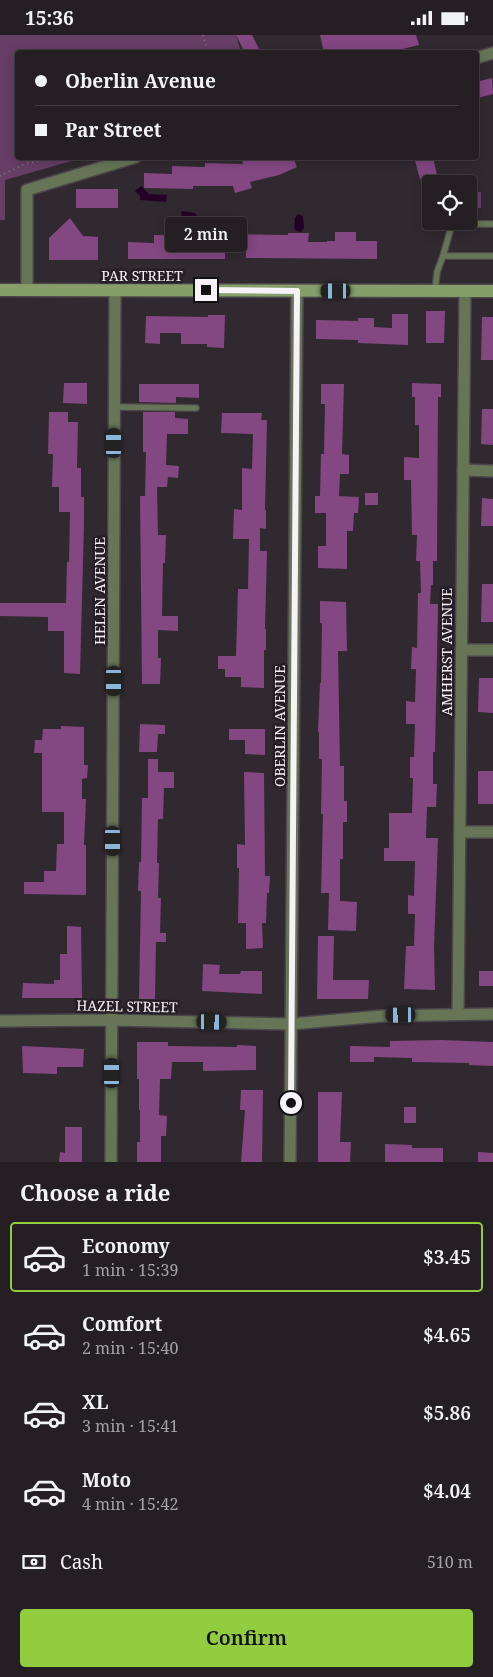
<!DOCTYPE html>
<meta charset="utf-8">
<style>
:root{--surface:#251f24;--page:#312c31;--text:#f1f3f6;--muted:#a3a2a6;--line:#423d41;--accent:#91cd3f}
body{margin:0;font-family:"Noto Serif",serif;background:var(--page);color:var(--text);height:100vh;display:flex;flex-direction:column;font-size:19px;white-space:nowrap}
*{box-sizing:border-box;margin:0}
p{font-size:16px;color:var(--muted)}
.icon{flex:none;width:28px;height:28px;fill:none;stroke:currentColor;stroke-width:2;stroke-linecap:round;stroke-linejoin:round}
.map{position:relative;height:1127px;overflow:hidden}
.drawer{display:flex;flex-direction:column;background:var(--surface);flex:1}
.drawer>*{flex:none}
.top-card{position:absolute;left:15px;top:15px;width:464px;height:110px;border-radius:5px;box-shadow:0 2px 12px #0003,0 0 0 1px var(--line);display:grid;align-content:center;height:110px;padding:0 20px;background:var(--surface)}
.controls{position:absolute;left:422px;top:140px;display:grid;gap:10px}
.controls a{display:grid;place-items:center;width:55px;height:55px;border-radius:5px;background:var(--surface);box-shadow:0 2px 12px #0003,0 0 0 1px var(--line);font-size:25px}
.end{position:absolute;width:22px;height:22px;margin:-11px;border:6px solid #f7f2f7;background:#111;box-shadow:0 0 0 2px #111}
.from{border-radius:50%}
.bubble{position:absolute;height:35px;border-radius:5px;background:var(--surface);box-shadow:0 2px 12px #0003,0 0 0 1px var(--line);font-size:16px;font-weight:600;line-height:35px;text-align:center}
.car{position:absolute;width:15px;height:30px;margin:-15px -8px;border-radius:6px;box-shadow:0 0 4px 1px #0007;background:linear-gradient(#222 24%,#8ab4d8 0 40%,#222 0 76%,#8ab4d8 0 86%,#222 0)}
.top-card b{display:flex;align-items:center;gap:18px;height:48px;font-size:19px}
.top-card b+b{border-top:1px solid var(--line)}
.top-card i{width:12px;height:12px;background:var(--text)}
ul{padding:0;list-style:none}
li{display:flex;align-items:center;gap:15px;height:70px;margin:0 10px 8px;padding:0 10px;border:2px solid transparent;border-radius:5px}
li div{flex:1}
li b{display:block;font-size:19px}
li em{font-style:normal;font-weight:600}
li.current{border-color:var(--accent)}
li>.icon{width:45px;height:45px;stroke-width:1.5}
h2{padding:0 20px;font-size:22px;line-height:60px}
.pay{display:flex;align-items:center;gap:12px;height:55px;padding:0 20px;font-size:19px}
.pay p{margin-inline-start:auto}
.cta{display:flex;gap:10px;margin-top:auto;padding:10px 20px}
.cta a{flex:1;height:58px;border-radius:5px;background:var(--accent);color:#111;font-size:20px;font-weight:600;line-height:58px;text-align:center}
.status{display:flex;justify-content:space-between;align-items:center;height:35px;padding:0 25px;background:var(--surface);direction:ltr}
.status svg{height:14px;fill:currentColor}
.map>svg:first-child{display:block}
.green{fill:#663e66}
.water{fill:#250026}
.building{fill:#834782}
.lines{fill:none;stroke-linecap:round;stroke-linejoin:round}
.lane-casing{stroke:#4d454c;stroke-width:8}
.street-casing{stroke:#4d454c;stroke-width:14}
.secondary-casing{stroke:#4d454c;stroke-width:15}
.path{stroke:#7f797f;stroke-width:2;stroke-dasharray:1 4;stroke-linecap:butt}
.lane{stroke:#657555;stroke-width:5.5}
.street{stroke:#657555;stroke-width:11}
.secondary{stroke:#859e6a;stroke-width:12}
.route{stroke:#f7f2f7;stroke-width:6}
.labels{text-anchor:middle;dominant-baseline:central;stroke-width:5;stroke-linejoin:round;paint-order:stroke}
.street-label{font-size:14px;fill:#f7f2f7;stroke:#271f27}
</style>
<div class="status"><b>15:36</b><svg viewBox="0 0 49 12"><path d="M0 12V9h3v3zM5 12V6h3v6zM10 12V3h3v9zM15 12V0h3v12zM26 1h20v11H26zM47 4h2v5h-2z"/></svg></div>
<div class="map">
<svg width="493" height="1127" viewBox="0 0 493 1127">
<rect width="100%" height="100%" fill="#312930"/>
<g class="green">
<polygon points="0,0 236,0 241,17 18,18 18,122 82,123 5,145 5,185 0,185"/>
<rect x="469" y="157" width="12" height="16"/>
</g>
<g class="water">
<polygon points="141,151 149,159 167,160 166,167 140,165 140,161 135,156"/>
<polygon points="182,176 195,178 197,181 195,186 191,187 186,182 182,181 181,178"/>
<polygon points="298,179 303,181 304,193 301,197 297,196 294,194 295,183"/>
</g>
<g class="building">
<polygon points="236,0 252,0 259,14 252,18 245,18"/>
<polygon points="320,0 416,0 419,10 386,18 324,18"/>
<polygon points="492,43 493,59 478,63 476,47"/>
<polygon points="241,122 293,122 297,132 279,140 250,147 252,153 235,158 233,151 193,151 193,154 144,153 144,138 172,139 172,131 205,132 205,128 243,129"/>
<polygon points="414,122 433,122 437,140 420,144"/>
<rect x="76" y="154" width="42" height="19"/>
<polygon points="70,183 83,201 98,202 98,225 49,225 49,203"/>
<polygon points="335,197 356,197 356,206 377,206 377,224 246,223 246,216 225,216 225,224 128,224 128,207 154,208 154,200 229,201 229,199 288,200 288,198 309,198 308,207 327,207 327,206 335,206"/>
<polygon points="426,276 445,276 444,308 426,308"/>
<polygon points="392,279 408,279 408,310 358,308 358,305 316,304 316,285 358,286 358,283 374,283 374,292 392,293"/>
<polygon points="208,280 225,280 224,313 207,312 207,309 181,309 181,298 160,298 160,309 145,308 146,281 208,282"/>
<polygon points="482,282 493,282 493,325 481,325"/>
<polygon points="64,348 87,348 87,369 63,368"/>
<polygon points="412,348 441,349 441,362 438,362 437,526 433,526 433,550 431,550 430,569 438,569 435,717 433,717 433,749 437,749 436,772 427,772 426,803 438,803 434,912 435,955 404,954 406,911 414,911 415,879 408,879 408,860 414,861 415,826 384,826 384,813 389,813 389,778 412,778 413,743 410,743 410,722 414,722 415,689 406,689 406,666 415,667 416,634 411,634 412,612 417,613 418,558 421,558 420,526 416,526 417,500 412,500 411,445 404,445 404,422 419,423 419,390 415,390 415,362 412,362"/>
<polygon points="139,349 199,349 199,363 176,362 176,368 139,367"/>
<polygon points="321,349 344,349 342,419 349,420 349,439 340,439 339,461 359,462 358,478 354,478 353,496 347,496 347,534 318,533 318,511 326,511 326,478 315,478 315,461 320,461 321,419 324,419 325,369 321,369"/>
<polygon points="482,374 493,374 493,410 481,409"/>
<polygon points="49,377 68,377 68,387 78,387 77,433 81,433 81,462 84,462 84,489 80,639 64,638 64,596 48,596 48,582 0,581 0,568 66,568 67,527 69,527 70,477 59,477 59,452 52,452 53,419 48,419"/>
<polygon points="143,377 175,377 175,383 188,384 188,399 167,399 166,430 179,431 178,443 168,442 167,452 157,452 158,500 166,500 165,528 163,528 162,581 178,581 178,596 158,595 158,623 161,623 160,649 142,649 140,461 145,461 146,417 143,417"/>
<polygon points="222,378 262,378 261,385 267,385 265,475 266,475 266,494 260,493 260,516 267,516 265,594 266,594 266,615 264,615 264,653 241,652 241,642 225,642 225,634 218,634 218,621 236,621 238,554 248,554 249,504 233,504 234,474 242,475 242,433 252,434 253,399 221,398"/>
<rect x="365" y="458" width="13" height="12"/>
<polygon points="482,463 493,464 493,491 481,491"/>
<polygon points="482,549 493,549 493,587 481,587"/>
<polygon points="320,566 346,567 347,616 338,616 340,731 344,731 344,766 347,766 347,787 343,787 343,824 340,824 340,866 357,867 356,896 328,895 329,858 321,858 323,779 321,779 322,724 319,724 319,697 318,697 320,648 321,648 322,588 320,588"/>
<polygon points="479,643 493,643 493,678 478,677"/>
<polygon points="140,689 165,690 165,699 158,699 157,717 139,717"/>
<polygon points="61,691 84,692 84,730 88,730 87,743 82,744 82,764 86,764 84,810 86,810 86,860 24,859 24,847 44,847 44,836 56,836 57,809 64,809 64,777 42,777 42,718 34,718 35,705 42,705 43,694 61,694"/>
<polygon points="229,694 265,694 265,720 245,719 245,705 229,705"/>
<polygon points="148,724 158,724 158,737 174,737 174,753 164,753 163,784 158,784 157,828 159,828 158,863 161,863 160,898 166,898 166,907 156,907 155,964 139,964 141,856 138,856 139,827 141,827 142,763 148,763"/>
<rect x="478" y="736" width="15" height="33"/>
<polygon points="244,737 264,738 265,841 270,841 269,858 267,858 266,888 262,888 263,913 246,914 246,888 238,888 239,833 237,833 237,809 245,810"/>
<polygon points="67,891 81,892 82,963 22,963 23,948 54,949 54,945 60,945 60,919 67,919"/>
<polygon points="318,901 334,901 333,945 369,945 368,964 317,964"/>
<polygon points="203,929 220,930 219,939 240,939 241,936 262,936 262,959 202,956"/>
<rect x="479" y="936" width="14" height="15"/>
<polygon points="441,1005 493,1007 493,1031 469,1030 469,1028 412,1027 412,1023 374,1022 374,1027 350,1027 350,1011 390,1012 390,1006"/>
<polygon points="137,1007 168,1007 168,1011 237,1012 237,1010 256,1011 256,1035 203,1036 203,1027 172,1027 171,1044 160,1044 159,1080 167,1081 166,1101 161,1101 161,1127 137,1127 137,1107 140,1107 140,1075 139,1075 139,1044 137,1044"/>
<polygon points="22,1011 84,1014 83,1032 57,1032 57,1039 23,1038"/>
<polygon points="241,1055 263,1055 262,1127 241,1127 245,1075 240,1075"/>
<polygon points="318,1057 342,1057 340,1107 351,1107 350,1127 318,1127"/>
<rect x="404" y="1072" width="12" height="16"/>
<polygon points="65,1092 82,1092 82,1127 59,1127 60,1117 65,1118"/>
<polygon points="385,1109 412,1110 412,1113 443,1113 443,1127 385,1127"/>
<polygon points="478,1117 493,1118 493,1127 478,1127"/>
</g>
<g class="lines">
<g class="lane-casing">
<g id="lane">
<polyline points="443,221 452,189 493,189"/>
<polyline points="435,256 437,237 443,221 493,221"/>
<polyline points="115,372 196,373"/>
</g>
</g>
<g class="street-casing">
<g id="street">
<polyline points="476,23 493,18"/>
<polyline points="27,255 27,155 136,122"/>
<polyline points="463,435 493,436"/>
<polyline points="461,615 493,615"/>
<polyline points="461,797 493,797"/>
<polyline points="458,979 465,256"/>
<polyline points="0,986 112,985 291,989 382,981 493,979"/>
<polyline points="111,1127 115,255"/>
<polyline points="290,1127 297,256"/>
</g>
</g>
<g class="secondary-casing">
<polyline id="secondary" points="0,255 493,256"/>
</g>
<g class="path">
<polyline points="203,0 208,18"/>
<polyline points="0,141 25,129 57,122"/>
</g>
<use href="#lane" class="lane"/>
<use href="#street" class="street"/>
<use href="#secondary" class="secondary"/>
</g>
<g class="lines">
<polyline class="route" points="206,255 297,256 291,1068"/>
</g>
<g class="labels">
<g class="street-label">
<text x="142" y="240">PAR STREET</text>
<text transform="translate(99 556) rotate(-90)">HELEN AVENUE</text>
<text transform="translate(446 617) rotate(-90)">AMHERST AVENUE</text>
<text transform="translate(279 691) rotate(-90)">OBERLIN AVENUE</text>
<text transform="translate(127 971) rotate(1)">HAZEL STREET</text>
</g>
</g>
</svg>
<div class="controls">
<a><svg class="icon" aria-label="locate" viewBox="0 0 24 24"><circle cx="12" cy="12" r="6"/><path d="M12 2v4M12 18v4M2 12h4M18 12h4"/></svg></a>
</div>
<i class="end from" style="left:291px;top:1068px"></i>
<i class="end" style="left:206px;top:255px"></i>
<div class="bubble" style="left:165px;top:182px;width:82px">2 min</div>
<i class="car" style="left:336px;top:256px;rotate:270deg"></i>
<i class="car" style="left:114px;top:408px;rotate:0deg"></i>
<i class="car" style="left:114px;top:646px;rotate:180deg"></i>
<i class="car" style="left:113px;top:806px;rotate:180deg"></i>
<i class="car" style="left:401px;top:980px;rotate:269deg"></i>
<i class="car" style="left:212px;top:987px;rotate:91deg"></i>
<i class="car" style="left:112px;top:1038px;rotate:0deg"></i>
<div class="top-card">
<b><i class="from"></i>Oberlin Avenue</b>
<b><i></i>Par Street</b>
</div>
</div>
<section class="drawer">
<h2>Choose a ride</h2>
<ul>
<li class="current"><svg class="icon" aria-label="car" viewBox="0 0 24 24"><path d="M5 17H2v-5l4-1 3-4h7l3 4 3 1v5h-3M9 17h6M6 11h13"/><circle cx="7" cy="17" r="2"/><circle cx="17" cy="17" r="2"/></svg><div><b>Economy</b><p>1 min · 15:39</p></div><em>$3.45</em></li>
<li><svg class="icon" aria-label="car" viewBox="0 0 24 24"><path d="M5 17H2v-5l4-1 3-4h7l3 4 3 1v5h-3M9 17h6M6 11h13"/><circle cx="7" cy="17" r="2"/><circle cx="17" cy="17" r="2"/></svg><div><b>Comfort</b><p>2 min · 15:40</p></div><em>$4.65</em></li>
<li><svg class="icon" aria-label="car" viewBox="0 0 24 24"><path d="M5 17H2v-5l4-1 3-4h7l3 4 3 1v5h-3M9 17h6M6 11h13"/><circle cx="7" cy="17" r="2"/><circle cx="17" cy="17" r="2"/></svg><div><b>XL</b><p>3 min · 15:41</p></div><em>$5.86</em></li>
<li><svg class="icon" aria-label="car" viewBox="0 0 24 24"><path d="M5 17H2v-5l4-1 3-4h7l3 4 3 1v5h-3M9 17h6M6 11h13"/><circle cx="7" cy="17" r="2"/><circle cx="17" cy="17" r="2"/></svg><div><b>Moto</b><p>4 min · 15:42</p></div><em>$4.04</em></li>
</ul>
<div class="pay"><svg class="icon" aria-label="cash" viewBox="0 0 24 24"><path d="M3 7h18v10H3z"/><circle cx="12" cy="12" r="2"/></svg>Cash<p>510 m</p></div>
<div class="cta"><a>Confirm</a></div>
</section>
